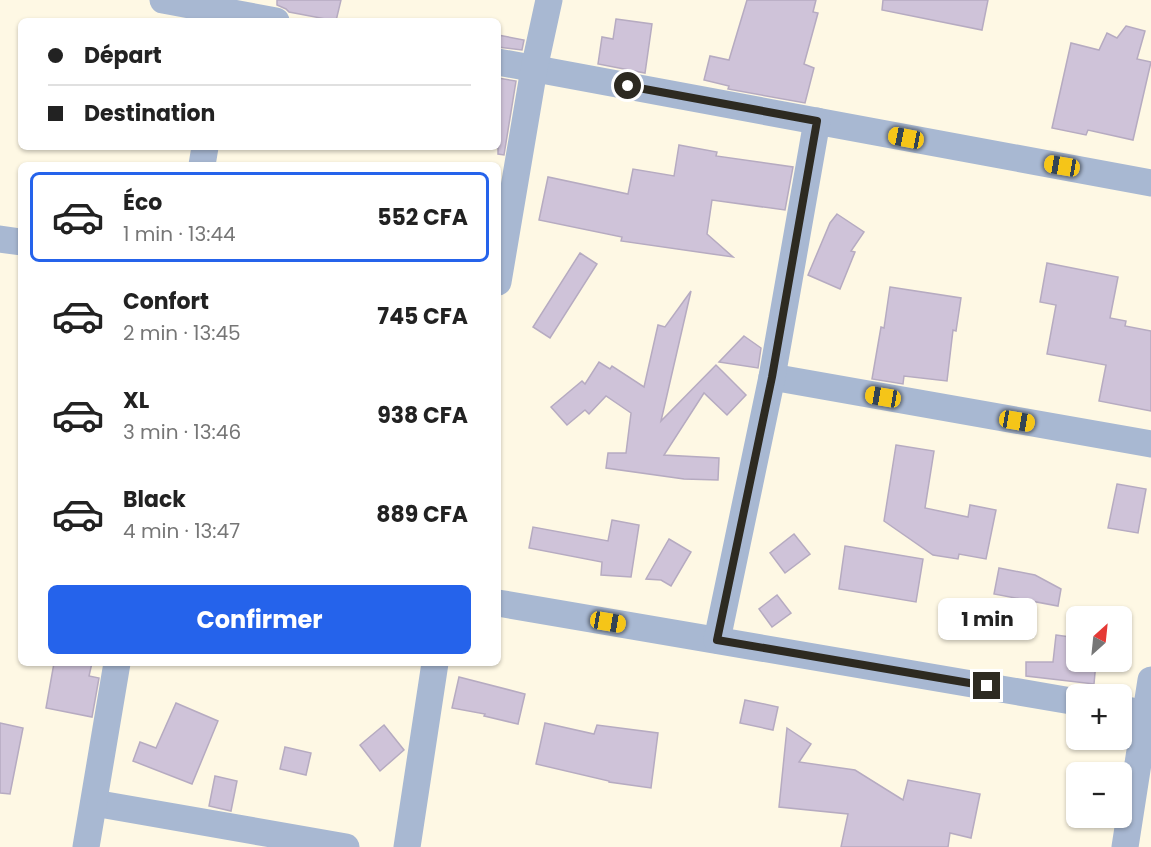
<!DOCTYPE html>
<html lang="fr">
<meta charset="utf-8">
<style>
:root{--surface:#fff;--page:#f6f6f6;--text:#222;--muted:#767676;--line:#e0e0e0;--accent:#2563eb}
body{margin:0;font-family:Poppins,sans-serif;background:var(--page);color:var(--text);height:100vh;display:flex;flex-direction:column;font-size:22px;white-space:nowrap}
*{box-sizing:border-box;margin:0}
p{font-size:20px;color:var(--muted)}
.icon{flex:none;width:33px;height:33px;fill:none;stroke:currentColor;stroke-width:2;stroke-linecap:round;stroke-linejoin:round}
.map{position:relative;flex:1;overflow:hidden}
.panel{position:absolute;left:18px;top:162px;width:483px;height:504px;display:flex;flex-direction:column;background:var(--surface);border-radius:9px;box-shadow:0 2px 4px #0004}
.panel>*{flex:none}
.top-card{position:absolute;left:18px;top:18px;width:483px;height:132px;border-radius:9px;box-shadow:0 2px 4px #0004;display:grid;align-content:center;height:132px;padding:0 30px;background:var(--surface)}
.needle{width:39px;rotate:27deg}
.controls{position:absolute;left:1066px;top:606px;display:grid;gap:12px}
.controls a{display:grid;place-items:center;width:66px;height:66px;border-radius:9px;background:var(--surface);box-shadow:0 2px 4px #0004;font-size:30px}
.end{position:absolute;width:27px;height:27px;margin:-14px;border:8px solid #2d2a21;background:#fff;box-shadow:0 0 0 3px #fff}
.from{border-radius:50%}
.bubble{position:absolute;height:42px;border-radius:9px;background:var(--surface);box-shadow:0 2px 4px #0004;font-size:20px;font-weight:700;line-height:42px;text-align:center}
.car{position:absolute;width:18px;height:36px;margin:-18px -9px;border-radius:8px;box-shadow:0 0 4px 2px #0007;background:linear-gradient(#f5c518 24%,#345 0 40%,#f5c518 0 76%,#345 0 86%,#f5c518 0)}
.top-card b{display:flex;align-items:center;gap:21px;height:57px;font-size:22px}
.top-card b+b{border-top:2px solid var(--line)}
.top-card i{width:15px;height:15px;background:var(--text)}
ul{padding:10px 0 0;list-style:none}
li{display:flex;align-items:center;gap:18px;height:90px;margin:0 12px 9px;padding:0 18px;border:3px solid transparent;border-radius:9px}
li div{flex:1}
li b{display:block;font-size:22px}
li em{font-style:normal;font-weight:700}
li.selected{border-color:var(--accent)}
li>.icon{width:54px;height:54px;stroke-width:1.5}
.cta{display:flex;gap:12px;margin-top:auto;padding:12px 30px}
.cta a{flex:1;height:69px;border-radius:9px;background:var(--accent);color:#fff;font-size:24px;font-weight:700;line-height:69px;text-align:center}
.map>svg:first-child{display:block}
.building{fill:#cfc3d9;stroke:#b6abc1;stroke-width:1.5}
.lines{fill:none;stroke-linecap:round;stroke-linejoin:round}
.minor{stroke:#a8b8d2;stroke-width:27}
.route{stroke:#2d2a21;stroke-width:8}
</style>
<div class="map">
<svg width="1151" height="847" viewBox="0 0 1151 847">
<rect width="100%" height="100%" fill="#fef8e4"/>
<g class="building">
<polygon points="277,0 341,0 336,21 289,12 286,9 277,5"/>
<polygon points="747,0 816,0 813,12 818,13 804,64 814,68 805,103 728,89 729,86 704,80 710,56 729,60"/>
<polygon points="883,0 988,0 982,30 882,10"/>
<polygon points="616,19 652,24 645,73 598,64 602,37 613,39"/>
<polygon points="1126,26 1145,31 1137,59 1151,62 1133,140 1088,130 1086,135 1052,128 1071,43 1099,50 1107,33 1117,38"/>
<polygon points="498,35 524,40 522,50 498,47"/>
<polygon points="498,78 516,81 504,155 498,154"/>
<polygon points="679,145 717,152 716,156 793,167 785,210 712,200 707,234 733,257 621,241 622,237 539,220 548,177 628,194 633,169 674,176"/>
<polygon points="837,214 864,232 851,251 855,252 840,289 808,275 830,223"/>
<polygon points="580,253 597,264 550,338 533,327"/>
<polygon points="1047,263 1118,277 1110,318 1126,321 1125,326 1151,331 1151,411 1099,401 1106,365 1047,354 1056,305 1040,302"/>
<polygon points="890,287 961,298 956,331 953,330 947,381 904,376 903,384 872,379 881,327 884,328"/>
<polygon points="691,291 661,421 716,365 746,395 727,415 704,393 664,455 719,458 718,480 684,479 606,468 608,453 626,453 631,413 606,396 589,414 585,410 567,425 551,407 582,381 585,384 599,362 610,369 612,366 644,387 658,325 665,327"/>
<polygon points="744,336 761,348 758,368 719,362"/>
<polygon points="896,445 934,451 925,508 968,517 970,505 996,510 986,559 959,554 958,559 933,555 884,521"/>
<polygon points="1117,484 1146,489 1138,533 1108,528"/>
<polygon points="612,520 639,525 631,577 601,575 602,562 529,548 533,527 608,541"/>
<polygon points="794,534 810,554 785,573 770,553"/>
<polygon points="669,539 691,552 671,586 661,580 646,579"/>
<polygon points="845,546 923,559 916,602 839,589"/>
<polygon points="999,568 1035,575 1061,589 1058,606 994,594"/>
<polygon points="777,595 791,613 772,627 759,609"/>
<polygon points="1056,635 1077,638 1077,662 1096,662 1094,684 1026,676 1026,662 1053,662"/>
<polygon points="54,663 92,663 89,676 99,678 92,717 46,708"/>
<polygon points="459,677 525,694 518,724 484,716 485,714 452,708"/>
<polygon points="745,700 778,707 773,730 740,723"/>
<polygon points="176,703 218,721 192,784 133,761 140,742 156,748"/>
<polygon points="0,723 23,728 10,794 0,793"/>
<polygon points="545,723 594,734 597,725 658,733 651,788 609,782 609,781 536,764"/>
<polygon points="384,725 404,750 380,771 360,745"/>
<polygon points="787,728 811,744 799,762 855,770 903,800 908,780 980,794 971,838 950,833 948,847 841,847 848,814 779,807"/>
<polygon points="285,747 311,753 306,775 280,769"/>
<polygon points="215,776 237,781 231,811 209,806"/>
</g>
<g class="lines">
<g class="minor">
<polyline points="163,0 276,21"/>
<polyline points="498,62 1151,183"/>
<polyline points="202,165 205,147"/>
<polyline points="0,239 21,242"/>
<polyline points="498,282 534,69 549,0"/>
<polyline points="772,377 1151,444"/>
<polyline points="498,603 1077,702"/>
<polyline points="717,640 772,377 817,121"/>
<polyline points="1122,709 1146,714"/>
<polyline points="94,803 346,847"/>
<polyline points="86,847 117,663"/>
<polyline points="407,847 435,663"/>
<polyline points="1125,847 1151,680"/>
</g>
</g>
<g class="lines">
<polyline class="route" points="628,86 817,121 772,377 717,640 987,686"/>
</g>
</svg>
<div class="controls">
<a><svg class="needle" viewBox="-14 -14 28 28"><path d="M0-13l5 13h-10z" fill="#e53935"/><path d="M0 13l5-13h-10z" fill="#767676"/></svg></a>
<a>+</a>
<a>−</a>
</div>
<i class="end from" style="left:628px;top:86px"></i>
<i class="end" style="left:987px;top:686px"></i>
<div class="bubble" style="left:938px;top:598px;width:99px">1 min</div>
<i class="car" style="left:906px;top:138px;rotate:281deg"></i>
<i class="car" style="left:1062px;top:166px;rotate:280deg"></i>
<i class="car" style="left:883px;top:397px;rotate:280deg"></i>
<i class="car" style="left:1017px;top:421px;rotate:100deg"></i>
<i class="car" style="left:608px;top:622px;rotate:100deg"></i>
<div class="top-card">
<b><i class="from"></i>Départ</b>
<b><i></i>Destination</b>
</div>
<section class="panel">
<ul>
<li class="selected"><svg class="icon" aria-label="car" viewBox="0 0 24 24"><path d="M5 17H2v-5l4-1 3-4h7l3 4 3 1v5h-3M9 17h6M6 11h13"/><circle cx="7" cy="17" r="2"/><circle cx="17" cy="17" r="2"/></svg><div><b>Éco</b><p>1 min · 13:44</p></div><em>552 CFA</em></li>
<li><svg class="icon" aria-label="car" viewBox="0 0 24 24"><path d="M5 17H2v-5l4-1 3-4h7l3 4 3 1v5h-3M9 17h6M6 11h13"/><circle cx="7" cy="17" r="2"/><circle cx="17" cy="17" r="2"/></svg><div><b>Confort</b><p>2 min · 13:45</p></div><em>745 CFA</em></li>
<li><svg class="icon" aria-label="car" viewBox="0 0 24 24"><path d="M5 17H2v-5l4-1 3-4h7l3 4 3 1v5h-3M9 17h6M6 11h13"/><circle cx="7" cy="17" r="2"/><circle cx="17" cy="17" r="2"/></svg><div><b>XL</b><p>3 min · 13:46</p></div><em>938 CFA</em></li>
<li><svg class="icon" aria-label="car" viewBox="0 0 24 24"><path d="M5 17H2v-5l4-1 3-4h7l3 4 3 1v5h-3M9 17h6M6 11h13"/><circle cx="7" cy="17" r="2"/><circle cx="17" cy="17" r="2"/></svg><div><b>Black</b><p>4 min · 13:47</p></div><em>889 CFA</em></li>
</ul>
<div class="cta"><a>Confirmer</a></div>
</section>
</div>
